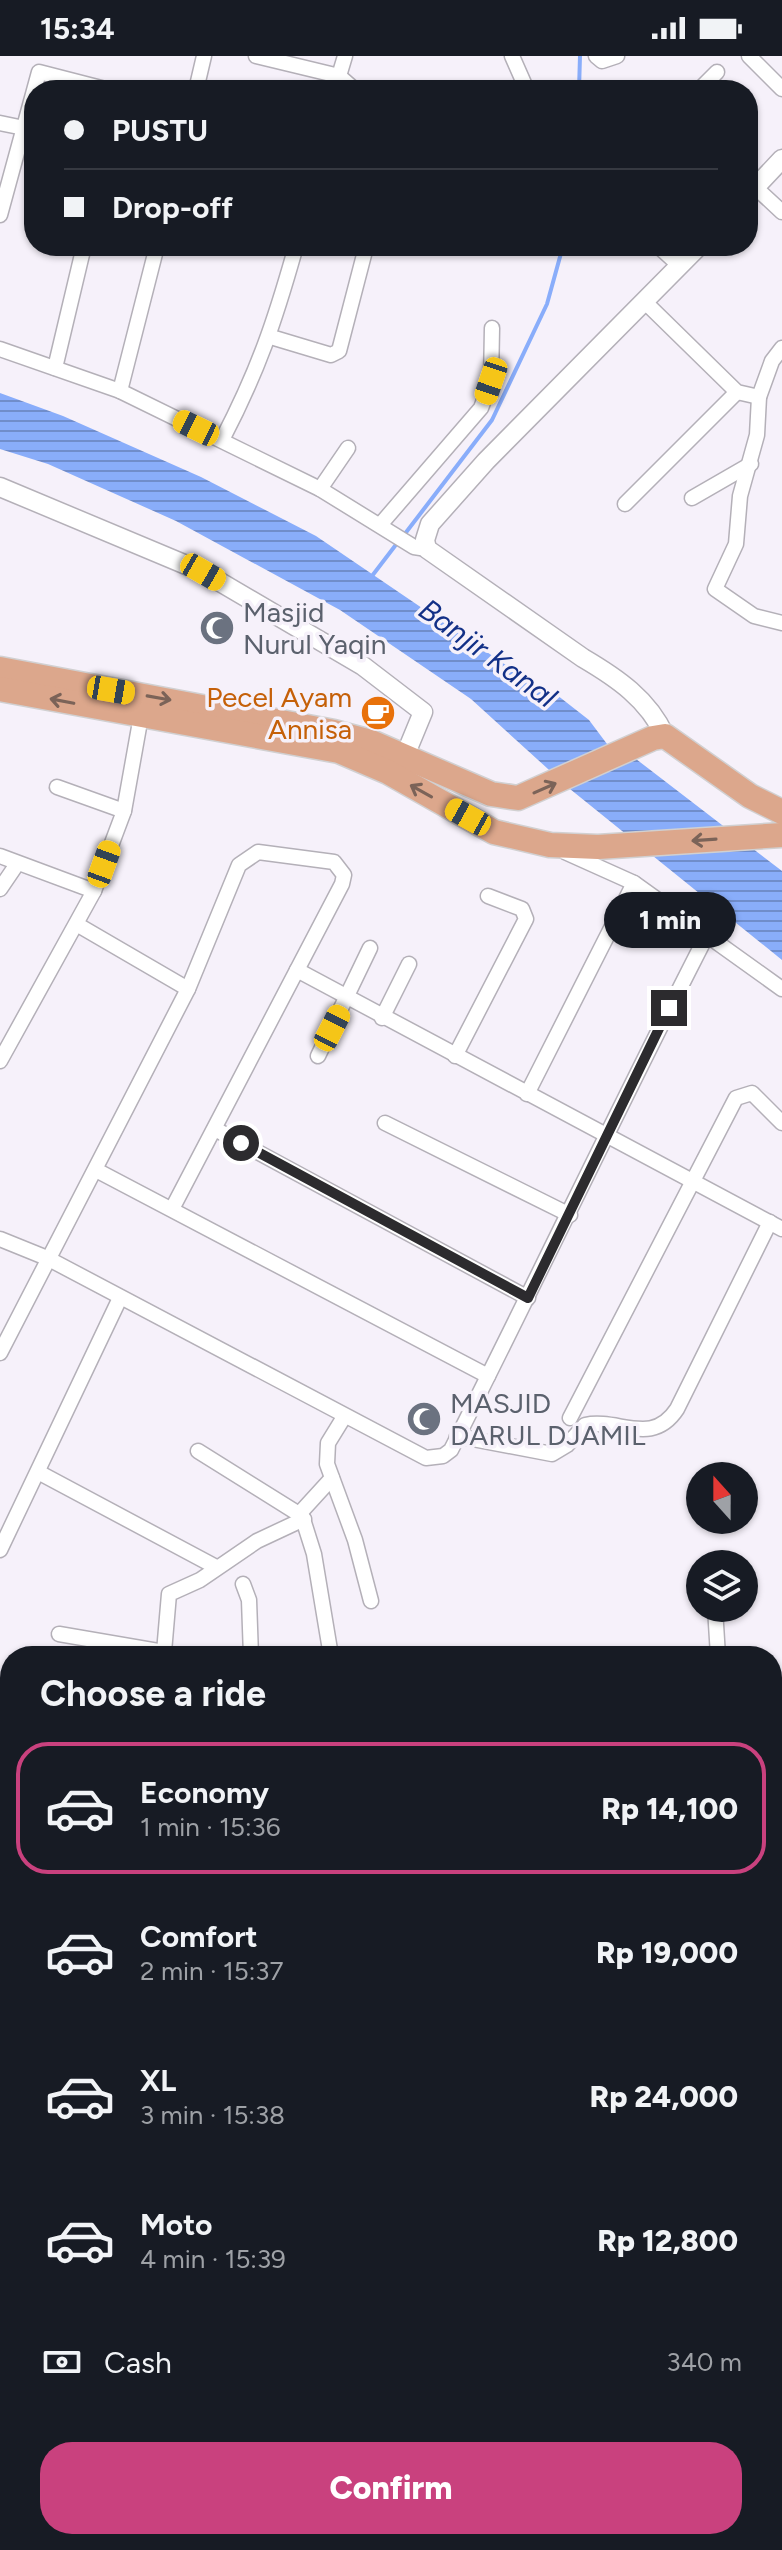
<!DOCTYPE html>
<meta charset="utf-8">
<style>
:root{--surface:#171b24;--page:#242831;--text:#f1f3f6;--muted:#9ea1a6;--line:#363941;--accent:#c9417e}
body{margin:0;font-family:Figtree,sans-serif;background:var(--page);color:var(--text);height:100vh;display:flex;flex-direction:column;font-size:30px;white-space:nowrap}
*{box-sizing:border-box;margin:0}
p{font-size:26px;color:var(--muted)}
.icon{flex:none;width:44px;height:44px;fill:none;stroke:currentColor;stroke-width:2;stroke-linecap:round;stroke-linejoin:round}
.map{position:relative;flex:1;overflow:hidden}
.details{position:absolute;left:0px;top:1590px;width:782px;height:904px;display:flex;flex-direction:column;background:var(--surface);border-radius:32px 32px 0 0;box-shadow:0 2px 6px #0004}
.details>*{flex:none}
.hud{position:absolute;left:24px;top:24px;width:734px;height:176px;border-radius:32px;box-shadow:0 2px 6px #0004;display:grid;align-content:center;height:176px;padding:0 40px;background:var(--surface)}
.needle{width:52px;rotate:339deg}
.tools{position:absolute;left:686px;top:1406px;display:grid;gap:16px}
.tools a{display:grid;place-items:center;width:72px;height:72px;border-radius:50%;background:var(--surface);box-shadow:0 2px 6px #0004;font-size:40px}
.end{position:absolute;width:36px;height:36px;margin:-18px;border:10px solid #2c2b2e;background:#fff;box-shadow:0 0 0 4px #fff}
.from{border-radius:50%}
.bubble{position:absolute;height:56px;border-radius:28px;background:var(--surface);box-shadow:0 2px 6px #0004;font-size:26px;font-weight:800;line-height:56px;text-align:center}
.car{position:absolute;width:24px;height:48px;margin:-24px -12px;border-radius:10px;box-shadow:0 0 6px 2px #0007;background:linear-gradient(#f5c518 24%,#345 0 40%,#f5c518 0 76%,#345 0 86%,#f5c518 0)}
.hud b{display:flex;align-items:center;gap:28px;height:76px;font-size:30px}
.hud b+b{border-top:2px solid var(--line)}
.hud i{width:20px;height:20px;background:var(--text)}
ul{padding:0;list-style:none}
li{display:flex;align-items:center;gap:24px;height:132px;margin:0 16px 12px;padding:0 24px;border:4px solid transparent;border-radius:32px}
li div{flex:1}
li b{display:block;font-size:30px}
li em{font-style:normal;font-weight:800}
li.current{border-color:var(--accent)}
li>.icon{width:72px;height:72px;stroke-width:1.5}
h2{padding:0 40px;font-size:36px;line-height:96px}
.pay{display:flex;align-items:center;gap:20px;height:88px;padding:0 40px;font-size:30px}
.pay p{margin-inline-start:auto}
.primary-button{display:flex;gap:16px;margin-top:auto;padding:16px 40px}
.primary-button a{flex:1;height:92px;border-radius:32px;background:var(--accent);color:#fff;font-size:32px;font-weight:800;line-height:92px;text-align:center}
.status{display:flex;justify-content:space-between;align-items:center;height:56px;padding:0 40px;background:var(--surface);direction:ltr}
.status svg{height:22px;fill:currentColor}
.map>svg:first-child{display:block}
.forest{fill:url(#forest-crowns)}
.water{fill:url(#water-rules)}
.lines{fill:none;stroke-linecap:round;stroke-linejoin:round}
.stream{stroke:#89adfa;stroke-width:4}
.minor-casing{stroke:#b4b0b8;stroke-width:17}
.tertiary-casing{stroke:#b4b0b8;stroke-width:21}
.secondary-casing{stroke:#b4b0b8;stroke-width:23}
.primary-casing{stroke:#d1d0d1;stroke-width:27}
.minor{stroke:#fff;stroke-width:14}
.tertiary{stroke:#fff;stroke-width:18}
.secondary{stroke:#edd3c5;stroke-width:20}
.primary{stroke:#dca78c;stroke-width:24}
.oneway{stroke:#7b6358}
.route{stroke:#2c2b2e;stroke-width:10}
.labels{text-anchor:middle;dominant-baseline:central;stroke-width:7;stroke-linejoin:round;paint-order:stroke}
.worship-label{font-size:28px;fill:#5b616d;stroke:#f6f1fa;text-anchor:start}
.food-label{font-size:28px;fill:#c56008;stroke:#f6f1fa;text-anchor:end}
.water-label{font-size:30px;font-style:italic;fill:#123087;stroke:#f6f1fa}
</style>
<div class="status"><b>15:34</b><svg viewBox="0 0 49 12"><path d="M0 12V9h3v3zM5 12V6h3v6zM10 12V3h3v9zM15 12V0h3v12zM26 1h20v11H26zM47 4h2v5h-2z"/></svg></div>
<div class="map">
<svg width="782" height="2494" viewBox="0 0 782 2494">
<defs>
<pattern id="forest-crowns" width="20" height="18" patternUnits="userSpaceOnUse" patternTransform="scale(2)"><rect width="20" height="18" fill="#66d1a5"/><path d="M2 6a3 3 0 1 1 6 0M12 15a3 3 0 1 1 6 0" fill="none" stroke="#54aa87"/></pattern>
<pattern id="water-rules" width="6" height="5" patternUnits="userSpaceOnUse" patternTransform="scale(2)"><rect width="6" height="5" fill="#89adfa"/><path d="M0 2.5h6" fill="none" stroke="#708dcb"/></pattern>
</defs>
<rect width="100%" height="100%" fill="#f6f1fa"/>
<polygon class="forest" points="0,2407 10,2410 10,2484 160,2484 159,2494 0,2494"/>
<polygon class="water" points="0,337 63,360 201,421 316,480 531,626 548,632 589,664 607,688 636,703 782,815 782,904 570,733 471,643 340,554 176,465 48,408 0,393"/>
<g class="lines">
<g class="stream">
<polyline points="579,34 580,0"/>
<polyline points="404,479 492,364 547,248 563,190"/>
<polyline points="372,520 398,486"/>
</g>
<g class="minor-casing">
<g id="minor">
<polyline points="256,0 339,20 345,0"/>
<polyline points="512,0 527,34"/>
<polyline points="596,0 602,5 617,0"/>
<polyline points="749,0 782,33"/>
<polyline points="339,20 355,34"/>
<polyline points="196,34 204,0"/>
<polyline points="699,34 717,16"/>
<polyline points="0,67 24,72"/>
<polyline points="755,131 782,156"/>
<polyline points="0,159 39,16 109,34"/>
<polyline points="658,190 680,210"/>
<polyline points="645,246 737,336 759,341"/>
<polyline points="271,281 331,299 339,295 365,195"/>
<polyline points="782,292 772,305 759,341 757,379 740,440 736,488 715,533 754,560 782,567"/>
<polyline points="0,293 120,335 320,433 414,491 427,493"/>
<polyline points="55,312 84,190"/>
<polyline points="120,335 157,190"/>
<path d="M 222,384 C 258,315 275,265 296,190"/>
<polyline points="320,433 348,392"/>
<polyline points="692,442 751,408"/>
<polyline points="625,448 737,336"/>
<polyline points="380,469 481,352 491,325 492,272"/>
<polyline points="57,731 124,755"/>
<polyline points="565,796 634,827 782,933"/>
<polyline points="0,800 94,835"/>
<polyline points="0,833 17,808"/>
<polyline points="78,869 188,933"/>
<polyline points="297,914 782,1173"/>
<polyline points="382,962 409,908"/>
<polyline points="318,1000 370,892"/>
<polyline points="455,1000 526,863 522,853 488,840"/>
<polyline points="0,1005 94,835 124,755 141,660"/>
<polyline points="527,1038 634,827"/>
<polyline points="385,1067 570,1159"/>
<polyline points="215,1073 528,1242"/>
<polyline points="96,1114 488,1320"/>
<path d="M 0,1183 L 47,1202 L 426,1402 L 443,1400 L 451,1394 C 538,1222 620,1048 708,877"/>
<polyline points="0,1297 188,933 239,809 258,796 334,806 344,819 342,828 172,1153"/>
<polyline points="344,1361 328,1387 327,1408 355,1484 371,1545"/>
<polyline points="570,1362 736,1042 752,1037 782,1067"/>
<path d="M 457,1380 L 552,1398 L 567,1389 L 585,1369 C 619,1362 652,1391 677,1353 L 770,1166"/>
<polyline points="198,1395 302,1460 314,1498 331,1600"/>
<polyline points="38,1416 216,1511"/>
<polyline points="300,1457 332,1422"/>
<polyline points="0,1494 120,1242"/>
<polyline points="243,1528 249,1544 251,1600"/>
<polyline points="715,1552 718,1600"/>
<polyline points="59,1578 164,1596 164,1600"/>
<polyline points="164,1596 169,1538 200,1524 257,1485 304,1463"/>
<polyline points="0,1639 10,1644"/>
<polyline points="0,1765 10,1770"/>
<polyline points="772,1916 782,1914"/>
<polyline points="772,2147 782,2146"/>
<polyline points="772,2244 782,2244"/>
<polyline points="0,2333 10,2332"/>
<polyline points="557,2484 557,2494"/>
<polyline points="16,2494 39,2484"/>
<polyline points="165,2494 167,2484"/>
<polyline points="396,2494 404,2484"/>
</g>
</g>
<g class="tertiary-casing">
<g id="tertiary">
<polyline points="748,139 782,103"/>
<polyline points="0,431 203,516 363,610 423,656 404,702"/>
<path d="M 665,680 C 648,643 617,622 583,602 L 427,493 L 425,484 L 430,468 L 486,405 L 699,190"/>
</g>
</g>
<g class="secondary-casing">
<g id="secondary">
<polyline points="772,1804 782,1803"/>
<polyline points="0,2019 10,2015"/>
</g>
</g>
<g class="primary-casing">
<g id="primary">
<polyline points="0,613 334,676 371,686 491,738 518,742 653,682 665,680 750,740 782,756"/>
<polyline points="0,633 339,695 388,716 494,776 550,789 598,791 782,779"/>
</g>
</g>
<use href="#minor" class="minor"/>
<use href="#tertiary" class="tertiary"/>
<use href="#secondary" class="secondary"/>
<use href="#primary" class="primary"/>
</g>
<defs><path id="oneway-shaft" d="M-6 0H5M1.5-3L5.5 0L1.5 3" fill="none" stroke-width="1.6" stroke-linecap="round" stroke-linejoin="round" transform="scale(2)"/></defs>
<g class="oneway">
<use href="#oneway-shaft" transform="translate(159 642) rotate(10)"/>
<use href="#oneway-shaft" transform="translate(62 645) rotate(-169)"/>
<use href="#oneway-shaft" transform="translate(545 732) rotate(-24)"/>
<use href="#oneway-shaft" transform="translate(421 735) rotate(-151)"/>
<use href="#oneway-shaft" transform="translate(704 784) rotate(176)"/>
</g>
<g class="lines">
<polyline class="route" points="241,1087 528,1242 669,952"/>
</g>
<defs>
<g id="mosque-disc" transform="scale(1.8)"><circle r="9.5" fill="#6b7280" stroke="#f6f1fa"/><path d="M3.5-4.9A6 6 0 1 0 3.5 4.9A5 5 0 1 1 3.5-4.9Z" fill="#fff"/></g>
<g id="cafe-disc" transform="scale(1.8)"><circle r="9.5" fill="#e8710a" stroke="#f6f1fa"/><path d="M-5.5-4.5H6V0H3Q3 3.5 0 3.5H-2.5Q-5.5 3.5-5.5 0ZM3-3.2v2h1.7v-2ZM-6 4.5H4V6H-6Z" fill="#fff"/></g>
</defs>
<g fill-rule="evenodd">
<use href="#mosque-disc" x="217" y="572"/>
<use href="#cafe-disc" x="378" y="657"/>
<use href="#mosque-disc" x="424" y="1363"/>
</g>
<g class="labels">
<g class="worship-label">
<text x="243" y="556">Masjid<tspan x="243" dy="32">Nurul Yaqin</tspan></text>
<text x="450" y="1347">MASJID<tspan x="450" dy="32">DARUL DJAMIL</tspan></text>
</g>
<g class="food-label">
<text x="352" y="641">Pecel Ayam<tspan x="352" dy="32">Annisa</tspan></text>
</g>
<g class="water-label">
<text transform="translate(488 597) rotate(36)">Banjir Kanal</text>
</g>
</g>
</svg>
<div class="tools">
<a><svg class="needle" viewBox="-14 -14 28 28"><path d="M0-13l5 13h-10z" fill="#e53935"/><path d="M0 13l5-13h-10z" fill="#9ea1a6"/></svg></a>
<a><svg class="icon" aria-label="layers" viewBox="0 0 24 24"><path d="M12 4l9 5-9 5-9-5zM3 14l9 5 9-5"/></svg></a>
</div>
<i class="end from" style="left:241px;top:1087px"></i>
<i class="end" style="left:669px;top:952px"></i>
<div class="bubble" style="left:604px;top:836px;width:132px">1 min</div>
<i class="car" style="left:491px;top:325px;rotate:199deg"></i>
<i class="car" style="left:196px;top:372px;rotate:296deg"></i>
<i class="car" style="left:203px;top:516px;rotate:120deg"></i>
<i class="car" style="left:111px;top:634px;rotate:100deg"></i>
<i class="car" style="left:468px;top:761px;rotate:299deg"></i>
<i class="car" style="left:104px;top:808px;rotate:20deg"></i>
<i class="car" style="left:332px;top:972px;rotate:27deg"></i>
<div class="hud">
<b><i class="from"></i>PUSTU</b>
<b><i></i>Drop-off</b>
</div>
<section class="details">
<h2>Choose a ride</h2>
<ul>
<li class="current"><svg class="icon" aria-label="car" viewBox="0 0 24 24"><path d="M5 17H2v-5l4-1 3-4h7l3 4 3 1v5h-3M9 17h6M6 11h13"/><circle cx="7" cy="17" r="2"/><circle cx="17" cy="17" r="2"/></svg><div><b>Economy</b><p>1 min · 15:36</p></div><em>Rp 14,100</em></li>
<li><svg class="icon" aria-label="car" viewBox="0 0 24 24"><path d="M5 17H2v-5l4-1 3-4h7l3 4 3 1v5h-3M9 17h6M6 11h13"/><circle cx="7" cy="17" r="2"/><circle cx="17" cy="17" r="2"/></svg><div><b>Comfort</b><p>2 min · 15:37</p></div><em>Rp 19,000</em></li>
<li><svg class="icon" aria-label="car" viewBox="0 0 24 24"><path d="M5 17H2v-5l4-1 3-4h7l3 4 3 1v5h-3M9 17h6M6 11h13"/><circle cx="7" cy="17" r="2"/><circle cx="17" cy="17" r="2"/></svg><div><b>XL</b><p>3 min · 15:38</p></div><em>Rp 24,000</em></li>
<li><svg class="icon" aria-label="car" viewBox="0 0 24 24"><path d="M5 17H2v-5l4-1 3-4h7l3 4 3 1v5h-3M9 17h6M6 11h13"/><circle cx="7" cy="17" r="2"/><circle cx="17" cy="17" r="2"/></svg><div><b>Moto</b><p>4 min · 15:39</p></div><em>Rp 12,800</em></li>
</ul>
<div class="pay"><svg class="icon" aria-label="cash" viewBox="0 0 24 24"><path d="M3 7h18v10H3z"/><circle cx="12" cy="12" r="2"/></svg>Cash<p>340 m</p></div>
<div class="primary-button"><a>Confirm</a></div>
</section>
</div>
